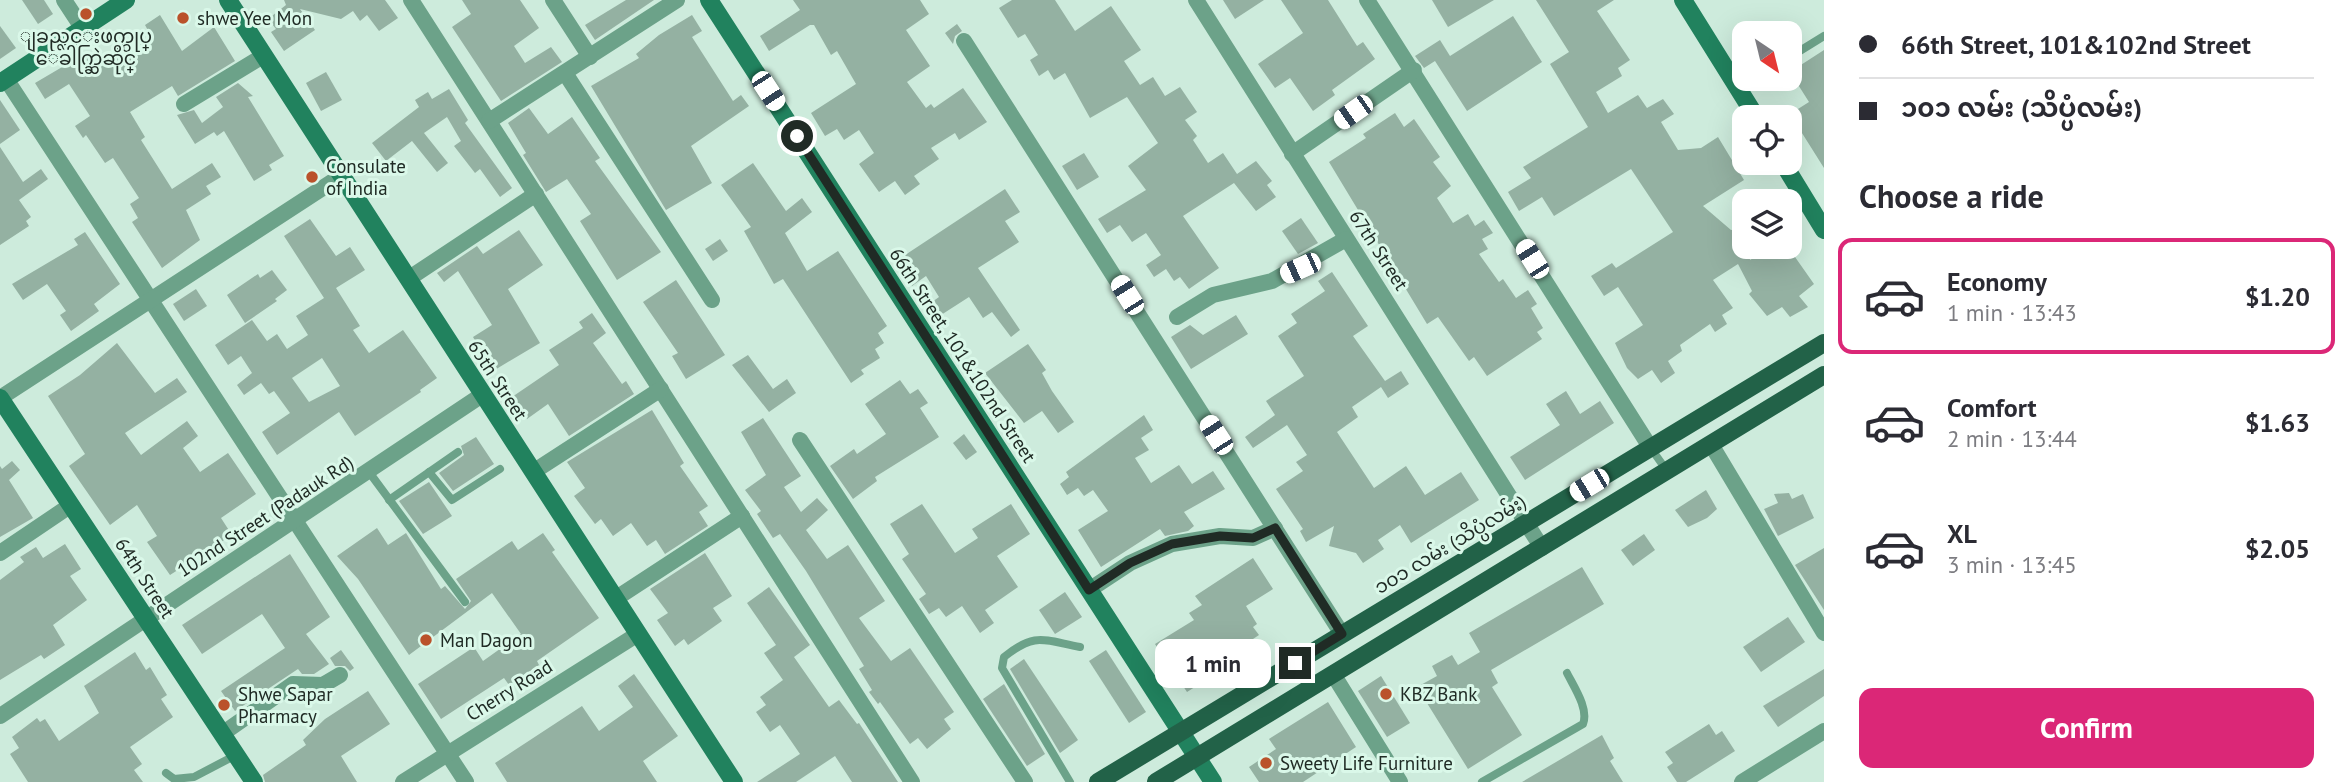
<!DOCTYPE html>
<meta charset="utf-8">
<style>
:root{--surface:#fff;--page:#f2f2f3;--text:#2b2b33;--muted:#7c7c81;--line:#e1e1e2;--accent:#db2777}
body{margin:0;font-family:"PT Sans","Noto Sans Myanmar",sans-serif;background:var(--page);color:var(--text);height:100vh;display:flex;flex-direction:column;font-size:26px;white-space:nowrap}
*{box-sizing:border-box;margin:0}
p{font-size:23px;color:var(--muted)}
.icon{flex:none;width:38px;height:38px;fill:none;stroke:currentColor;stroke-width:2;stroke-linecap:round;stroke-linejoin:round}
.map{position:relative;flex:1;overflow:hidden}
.side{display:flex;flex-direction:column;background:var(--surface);width:525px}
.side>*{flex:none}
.hud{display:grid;align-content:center;height:154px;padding:0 35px;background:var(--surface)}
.needle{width:46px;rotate:145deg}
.fabs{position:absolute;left:1732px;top:21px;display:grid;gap:14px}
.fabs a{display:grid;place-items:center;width:70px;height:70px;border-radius:14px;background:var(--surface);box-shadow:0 7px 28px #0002;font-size:35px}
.end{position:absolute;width:32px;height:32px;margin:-16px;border:9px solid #202b25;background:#fff;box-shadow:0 0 0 4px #fff}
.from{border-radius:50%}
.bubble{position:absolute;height:49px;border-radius:14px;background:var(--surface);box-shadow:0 7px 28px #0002;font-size:23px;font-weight:600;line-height:49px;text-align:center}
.car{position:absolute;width:21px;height:42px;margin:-21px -10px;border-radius:9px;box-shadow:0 0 5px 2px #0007;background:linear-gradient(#fff 24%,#345 0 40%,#fff 0 76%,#345 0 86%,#fff 0)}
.hud b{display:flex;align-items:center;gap:24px;height:66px;font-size:26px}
.hud b+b{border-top:2px solid var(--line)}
.hud i{width:18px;height:18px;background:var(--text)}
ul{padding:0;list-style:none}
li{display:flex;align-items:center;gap:21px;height:116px;margin:0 14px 10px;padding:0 21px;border:4px solid transparent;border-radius:14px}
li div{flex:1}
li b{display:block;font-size:26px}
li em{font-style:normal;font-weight:600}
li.selected{border-color:var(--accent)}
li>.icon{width:63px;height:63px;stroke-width:1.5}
h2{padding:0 35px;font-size:32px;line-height:84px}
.cta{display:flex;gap:14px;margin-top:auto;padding:14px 35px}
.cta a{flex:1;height:80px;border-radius:14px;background:var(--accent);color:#fff;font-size:28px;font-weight:600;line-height:80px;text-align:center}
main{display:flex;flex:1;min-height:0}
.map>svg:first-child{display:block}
.building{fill:#94b1a2;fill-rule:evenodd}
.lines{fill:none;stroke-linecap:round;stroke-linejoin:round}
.lane{stroke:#6ca289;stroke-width:8}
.street{stroke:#6ca289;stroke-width:16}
.secondary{stroke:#21825e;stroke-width:18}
.primary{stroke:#226248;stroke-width:18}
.route{stroke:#202b25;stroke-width:9}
.poi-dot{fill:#ba522b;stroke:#daf8e9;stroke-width:2.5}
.labels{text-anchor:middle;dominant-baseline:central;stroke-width:6;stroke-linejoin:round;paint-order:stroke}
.poi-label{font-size:19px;fill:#202b25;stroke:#daf8e9;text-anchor:start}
.street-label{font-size:19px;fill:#202b25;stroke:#daf8e9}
</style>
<main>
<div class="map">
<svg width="1824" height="782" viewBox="0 0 1824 782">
<rect width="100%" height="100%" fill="#cdebdc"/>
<g class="building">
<polygon points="22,0 44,0 53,14 38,24"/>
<polygon points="284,0 385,0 398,18 379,31 367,15 360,21 353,11 341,19 300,9 315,30 284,51 271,32 276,29 268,19 286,5"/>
<polygon points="462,0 520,0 539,28 514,46 525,63 551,47 562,62 501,101 452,27 471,14"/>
<polygon points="626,0 654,0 595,40 585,25"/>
<polygon points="793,0 920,0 929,14 906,30 930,66 907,82 926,108 931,104 934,108 963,88 987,122 959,140 955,133 931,148 939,159 914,176 920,184 905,195 895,181 879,192 859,164 874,153 859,130 844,140 837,129 825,136 811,113 856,84 837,51 831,55 814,25 810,25 769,51 760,36 800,10"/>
<polygon points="1012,0 1055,0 1075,31 1111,6 1141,50 1124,61 1140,85 1153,77 1165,96 1180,87 1197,112 1185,120 1197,136 1193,140 1208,163 1223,153 1237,174 1256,161 1272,181 1267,185 1276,197 1256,211 1234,183 1183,216 1219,268 1189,289 1180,277 1174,281 1166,269 1154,277 1146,265 1161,255 1146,233 1132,242 1120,225 1107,233 1098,219 1146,190 1128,166 1158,143 1127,97 1090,118 1065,73 1054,80 1048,70 1039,76 1030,60 1038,55 1025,34 1018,38 999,8"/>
<polygon points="1223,0 1264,0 1235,19"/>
<polygon points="1281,0 1328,0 1357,46 1363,42 1375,59 1332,90 1335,95 1313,111 1290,78 1275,88 1258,64 1303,33"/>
<polygon points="1432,0 1494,0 1448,27"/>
<polygon points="1536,0 1614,0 1597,11 1630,60 1618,68 1622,76 1596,92 1608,113 1638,95 1647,108 1663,99 1674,114 1661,122 1678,150 1701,148 1718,137 1744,180 1703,206 1731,230 1745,228 1745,247 1749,247 1750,260 1771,247 1788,247 1814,284 1799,296 1808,307 1790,317 1782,307 1767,316 1749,294 1752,291 1738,264 1713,280 1733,308 1722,315 1727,324 1715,332 1710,324 1680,345 1682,351 1668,361 1675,373 1661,383 1652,370 1638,379 1627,368 1615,343 1643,325 1618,287 1604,296 1591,276 1612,263 1616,268 1673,232 1631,169 1554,216 1542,197 1519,211 1508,192 1531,178 1523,167 1588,127 1550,64 1569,52"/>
<polygon points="160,15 182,51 214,27 235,61 178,96 172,86 130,112 145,137 141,140 172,189 212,163 221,177 206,186 211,194 186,210 200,240 162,268 132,222 138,218 130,204 139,198 113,158 105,163 86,135 83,138 75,126 90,116 69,84 45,99 35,83 86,53 97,69 151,36 145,25"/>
<polygon points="692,15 702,31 692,37 733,101 741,95 749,106 691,146 712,183 666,210 591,86 639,58 636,54 659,35"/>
<polygon points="1513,16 1542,62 1467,111 1435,61 1424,68 1415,56 1440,40 1450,56"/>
<polygon points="957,24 962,31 955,36 953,44 945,33"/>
<polygon points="0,26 16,48 0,59"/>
<polygon points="1824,50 1824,168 1790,114 1809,102 1790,72"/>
<polygon points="326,72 342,100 321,111 306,83"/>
<polygon points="238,83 253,96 248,97 284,156 269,165 272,170 254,181 224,131 217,136 214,132 195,144 177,115 194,110 202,123 223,107 216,97"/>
<polygon points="449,89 468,120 465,123 512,188 500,197 480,169 475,173 454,146 461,141 447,117 424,133 448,163 437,172 412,141 386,161 372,143 419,107 415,100 428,92 432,99"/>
<polygon points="0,100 20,130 0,144"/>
<polygon points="529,108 548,134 572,117 600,158 595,161 661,252 617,280 580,221 591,214 567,179 546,192 523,155 526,153 508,123"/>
<polygon points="1395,113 1404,127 1414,119 1440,157 1433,162 1451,186 1437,198 1453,223 1468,214 1475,226 1484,220 1493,233 1482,239 1488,249 1479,254 1499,282 1503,279 1516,298 1528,290 1537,304 1531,308 1543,328 1537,332 1542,339 1487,376 1474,357 1469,361 1438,317 1427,324 1329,162 1366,138 1363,134"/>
<polygon points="0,147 23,182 41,169 48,179 19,200 31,217 26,221 29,226 0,245"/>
<polygon points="1084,153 1099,177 1077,190 1062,166"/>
<polygon points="753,163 786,211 802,198 812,212 785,233 807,271 838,251 887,326 878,333 884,343 875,349 880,358 861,370 864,374 851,383 783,279 774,284 744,231 751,227 721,185"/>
<polygon points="1005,189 1020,212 1005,221 1019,242 978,268 1020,330 1011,337 992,312 983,318 969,297 941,315 932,302 939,297 926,276 912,286 896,261"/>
<polygon points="1301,218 1318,243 1298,254 1282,231"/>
<path d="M 310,219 L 336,256 L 350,247 L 365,270 L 336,288 L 360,326 L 353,330 L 369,353 L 403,330 L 437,378 L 420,390 L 421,392 L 355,436 L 339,412 L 277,455 L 262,432 L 290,413 L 274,391 L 269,394 L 261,383 L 244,395 L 237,385 L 252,373 L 241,356 L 228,365 L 215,345 L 252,320 L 267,341 L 277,334 L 287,349 L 308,335 L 296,316 L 324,298 L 284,236 ZM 322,358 L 340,386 L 309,402 L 292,378 Z"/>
<polygon points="519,230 543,265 508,289 540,343 493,371 473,337 492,325 458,271 444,282 437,273 477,246 483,254"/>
<polygon points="85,232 120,284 94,304 99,311 71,331 60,315 66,311 47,284 23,300 12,284 78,245 74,239"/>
<polygon points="720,239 728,251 713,261 705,249"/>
<polygon points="272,270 287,290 275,299 277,301 245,323 227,295 258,274 260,278"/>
<polygon points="1332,272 1368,326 1353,336 1385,381 1401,371 1409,384 1388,398 1381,387 1352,407 1358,417 1337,432 1374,488 1406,466 1425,495 1461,472 1479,500 1411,543 1400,525 1378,540 1384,549 1363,563 1356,553 1329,546 1334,526 1306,542 1300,531 1303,529 1276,489 1303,471 1296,462 1307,455 1287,425 1253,448 1245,437 1275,415 1266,401 1304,376 1278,336 1297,323 1291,314 1325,291 1318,281"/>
<polygon points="676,280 725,355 686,379 672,356 678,353 643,302"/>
<polygon points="196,289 207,306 184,321 173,304"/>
<polygon points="592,313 606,333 593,343 622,384 626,381 634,394 569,436 548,404 527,419 512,397 559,365 549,350 583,328 579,322"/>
<polygon points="1236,315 1248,334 1191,369 1171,337 1190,325 1203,335"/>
<polygon points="117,343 155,393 177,378 187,392 125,433 141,455 187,421 198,436 183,448 200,472 228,453 256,494 221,518 232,535 170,575 147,542 157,536 137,505 110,525 69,466 85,454 48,396 80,375"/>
<polygon points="1028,344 1046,370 1042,373 1052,391 1074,422 1058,433 1042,411 1024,423 985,373"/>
<polygon points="748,355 773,389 787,379 796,393 769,412 732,365"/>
<polygon points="900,380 910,394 918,389 928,403 920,408 939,437 875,477 877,481 853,499 830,466 854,449 857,454 886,434 865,404"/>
<polygon points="1566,391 1580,414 1600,401 1614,423 1525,480 1510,457 1560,425 1546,404"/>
<polygon points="652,410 684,463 680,466 708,506 699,512 708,526 665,554 656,540 647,546 631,523 613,536 601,519 595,524 574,496 585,488 567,462"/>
<polygon points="1144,415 1153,430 1141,438 1149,450 1135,458 1151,483 1179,465 1192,484 1213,471 1225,489 1184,512 1194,526 1188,531 1165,536 1160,529 1101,567 1078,530 1108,511 1093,490 1084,496 1078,488 1067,495 1060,484 1069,477 1066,472"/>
<polygon points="763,418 801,476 784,487 801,512 817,498 828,510 806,530 827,559 848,545 885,601 859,618 891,661 910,648 954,712 944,719 951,729 927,749 918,738 910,744 880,702 878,704 869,692 872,690 859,669 864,666 806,571 780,534 773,538 757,514 761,511 745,490 766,475 741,432"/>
<polygon points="964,434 977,452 966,460 953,443"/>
<polygon points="476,437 494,464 453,491 439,473 464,455 461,446"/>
<polygon points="12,461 20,470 9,480 33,518 0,537 0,466 2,469"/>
<polygon points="429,482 452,516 423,534 399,501"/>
<polygon points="1706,490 1717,509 1707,518 1688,527 1675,510"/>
<polygon points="1789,493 1792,499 1803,494 1814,518 1778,536 1764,509 1778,503 1774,494"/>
<polygon points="922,504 955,553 978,538 972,529 1011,504 1030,534 997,556 1018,587 985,610 994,623 980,633 962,606 946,617 939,608 929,614 919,599 926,594 902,559 909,554 890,524"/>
<polygon points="377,528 388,545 406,533 441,589 445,586 465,609 471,601 456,579 512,541 518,550 543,533 555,550 552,552 599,618 537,661 539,665 509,685 504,678 441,719 418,684 474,647 483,661 521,634 492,593 409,655 358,579 337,556"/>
<polygon points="1644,534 1655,550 1633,566 1621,550"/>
<polygon points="65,544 81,569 70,576 87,600 53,625 65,645 44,659 41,655 0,680 0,580 24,562 20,557 36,547 43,558"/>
<polygon points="1824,548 1824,610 1795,565"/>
<polygon points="705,553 732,596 713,608 722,621 688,645 684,639 675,646 657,620 668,613 650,589"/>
<polygon points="290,554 330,617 306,634 329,664 314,674 302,674 298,669 235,711 221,691 285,648 262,614 202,654 182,625"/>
<polygon points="1253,558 1273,589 1246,606 1257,624 1253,627 1259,635 1229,655 1234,662 1187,692 1155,644 1194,620 1189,613 1202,605 1195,596"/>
<polygon points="1582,567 1604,604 1491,670 1498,683 1492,687 1522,735 1468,769 1417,687 1437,676 1432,666 1452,655 1458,665 1480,652 1469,633"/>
<polygon points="769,587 810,645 794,657 829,707 839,700 857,724 859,723 898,782 852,782 835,756 796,782 757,782 800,754 780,725 770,732 756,712 766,705 760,697 783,680 764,653 776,645 747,603"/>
<polygon points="1065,592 1082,617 1055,634 1039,610"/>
<polygon points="1788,617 1805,642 1761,672 1743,647"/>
<polygon points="341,650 354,668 350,671 345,666 335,666 330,658"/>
<polygon points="1106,650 1146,712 1129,723 1089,661"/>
<polygon points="135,652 146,670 150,667 167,695 161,699 173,717 130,747 142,764 134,770 143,782 28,782 10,754 19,748 12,737 37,718 40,722 45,719 59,741 99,713 84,686"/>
<polygon points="1024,659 1078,740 1060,753 1010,669"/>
<polygon points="1824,669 1824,696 1778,727 1763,706"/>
<polygon points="634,674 678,736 643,761 657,782 507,782 495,763 582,706 599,731 633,707 618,686"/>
<polygon points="1381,676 1410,723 1387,737 1358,691"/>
<polygon points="1004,684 1045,754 1027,766 983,699"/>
<polygon points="368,691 390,724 341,756 357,782 265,782 263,775 306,745 303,740 325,719"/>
<polygon points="1328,702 1356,747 1303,782 1259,782 1249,767 1276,749 1269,739"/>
<polygon points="1709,724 1716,735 1722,731 1735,751 1686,782 1677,782 1667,767 1673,763 1665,752"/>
<polygon points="1602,735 1614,758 1610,761 1623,782 1522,782"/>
</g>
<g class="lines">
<g class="lane">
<polyline points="1790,57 1824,36"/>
<polyline points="1739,90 1757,79"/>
<polyline points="1650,447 1667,471"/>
<polyline points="369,472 465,602"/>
<polyline points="429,472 452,500 500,469"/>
<polyline points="389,500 458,452"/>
<polyline points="166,773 174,779 194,777 236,755"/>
<path d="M 1070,782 L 1002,668 L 1004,657 C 1035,632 1043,640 1080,647"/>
<path d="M 1482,782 L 1583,724 C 1589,709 1574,687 1567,673"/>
</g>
<g class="street">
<polyline points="64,0 83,29"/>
<polyline points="411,0 912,782"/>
<polyline points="553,0 590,57"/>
<polyline points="1196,0 1542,548"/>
<polyline points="1367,0 1650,447"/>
<polyline points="964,41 1342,634"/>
<polyline points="565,73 712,300"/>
<polyline points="6,79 466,782"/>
<polyline points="184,104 263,56"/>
<polyline points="489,121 677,0"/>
<polyline points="1292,154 1414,70"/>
<polyline points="408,279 536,194"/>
<polyline points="1177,317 1213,295 1272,281 1346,239"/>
<polyline points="0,398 341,176"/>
<polyline points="800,440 1025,782"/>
<polyline points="1712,446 1824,633"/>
<polyline points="533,472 661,389"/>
<polyline points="0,553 71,505"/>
<polyline points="1089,590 1130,563 1172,544 1220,536 1253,538 1275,528"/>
<polyline points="615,599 742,516"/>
<polyline points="1333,674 1400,782"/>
<polyline points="0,716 482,395"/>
<polyline points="222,734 293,684 323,685 340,675"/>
<polyline points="403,782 638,634"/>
<polyline points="1742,782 1824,731"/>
</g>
<g class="secondary">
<polyline points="228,0 734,782"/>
<polyline points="709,0 1213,782"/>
<polyline points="1683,0 1756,117"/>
<polyline points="0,83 126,0"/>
<polyline points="1783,163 1824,230"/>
<polyline points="0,398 254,782"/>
</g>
<g class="primary">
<polyline points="1098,782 1824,343"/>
<polyline points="1156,782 1824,375"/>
</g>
</g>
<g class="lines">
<polyline class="route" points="797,136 1089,590 1130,563 1172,544 1220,536 1253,538 1275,528 1342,634 1295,663"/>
</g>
<g class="poi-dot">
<circle cx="86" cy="14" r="7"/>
<circle cx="183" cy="18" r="7"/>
<circle cx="312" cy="177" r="7"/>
<circle cx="426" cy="640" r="7"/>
<circle cx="1386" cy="694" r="7"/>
<circle cx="224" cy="705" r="7"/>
<circle cx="1266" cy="763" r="7"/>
</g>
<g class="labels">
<g class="poi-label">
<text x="197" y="18">shwe Yee Mon</text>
<text x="86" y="36" text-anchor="middle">ျခည္လင္းဖက္ထုပ္<tspan x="86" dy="22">ေခါက္ဆြဲဆိုင္</tspan></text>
<text x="326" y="166">Consulate<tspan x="326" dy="22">of India</tspan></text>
<text x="440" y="640">Man Dagon</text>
<text x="238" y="694">Shwe Sapar<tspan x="238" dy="22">Pharmacy</tspan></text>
<text x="1400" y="694">KBZ Bank</text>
<text x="1280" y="763">Sweety Life Furniture</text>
</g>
<g class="street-label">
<text transform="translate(1379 250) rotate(57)">67th Street</text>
<text transform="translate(963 355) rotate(57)">66th Street, 101&amp;102nd Street</text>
<text transform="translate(498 380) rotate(57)">65th Street</text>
<text transform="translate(265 516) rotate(-33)">102nd Street (Padauk Rd)</text>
<text transform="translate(1450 544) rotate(-31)">၁၀၁ လမ်း (သိပ္ပံလမ်း)</text>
<text transform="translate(145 578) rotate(57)">64th Street</text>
<text transform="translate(509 690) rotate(-32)">Cherry Road</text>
</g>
</g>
</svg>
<div class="fabs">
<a><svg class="needle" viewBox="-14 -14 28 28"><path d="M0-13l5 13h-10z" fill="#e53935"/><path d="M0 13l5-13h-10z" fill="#7c7c81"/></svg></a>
<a><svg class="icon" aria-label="locate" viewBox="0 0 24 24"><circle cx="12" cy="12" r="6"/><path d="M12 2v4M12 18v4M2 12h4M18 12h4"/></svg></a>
<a><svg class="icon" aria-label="layers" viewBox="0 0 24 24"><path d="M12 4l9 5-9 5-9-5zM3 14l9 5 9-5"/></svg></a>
</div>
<i class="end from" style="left:797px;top:136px"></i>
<i class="end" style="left:1295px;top:663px"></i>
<div class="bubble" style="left:1155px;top:639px;width:116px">1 min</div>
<i class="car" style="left:768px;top:91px;rotate:147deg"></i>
<i class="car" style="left:1353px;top:112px;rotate:235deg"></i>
<i class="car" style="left:1532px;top:259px;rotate:328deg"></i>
<i class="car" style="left:1300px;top:268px;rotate:246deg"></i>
<i class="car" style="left:1127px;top:295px;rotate:328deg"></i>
<i class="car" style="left:1216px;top:435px;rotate:327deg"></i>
<i class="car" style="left:1589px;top:485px;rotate:239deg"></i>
</div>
<section class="side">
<div class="hud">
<b><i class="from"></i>66th Street, 101&amp;102nd Street</b>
<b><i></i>၁၀၁ လမ်း (သိပ္ပံလမ်း)</b>
</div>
<h2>Choose a ride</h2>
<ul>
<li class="selected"><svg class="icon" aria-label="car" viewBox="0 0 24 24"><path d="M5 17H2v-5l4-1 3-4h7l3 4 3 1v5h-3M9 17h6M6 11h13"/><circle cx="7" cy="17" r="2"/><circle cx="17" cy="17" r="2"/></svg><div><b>Economy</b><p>1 min · 13:43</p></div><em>$1.20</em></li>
<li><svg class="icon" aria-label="car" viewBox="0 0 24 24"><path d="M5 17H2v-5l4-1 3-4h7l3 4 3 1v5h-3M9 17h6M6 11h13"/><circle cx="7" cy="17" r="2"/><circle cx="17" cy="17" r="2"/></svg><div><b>Comfort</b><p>2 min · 13:44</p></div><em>$1.63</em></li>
<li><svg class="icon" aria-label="car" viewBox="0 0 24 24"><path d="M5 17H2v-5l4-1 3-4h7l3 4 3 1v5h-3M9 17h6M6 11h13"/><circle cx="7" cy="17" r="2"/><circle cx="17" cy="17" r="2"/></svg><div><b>XL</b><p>3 min · 13:45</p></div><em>$2.05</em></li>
</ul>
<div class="cta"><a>Confirm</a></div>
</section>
</main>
